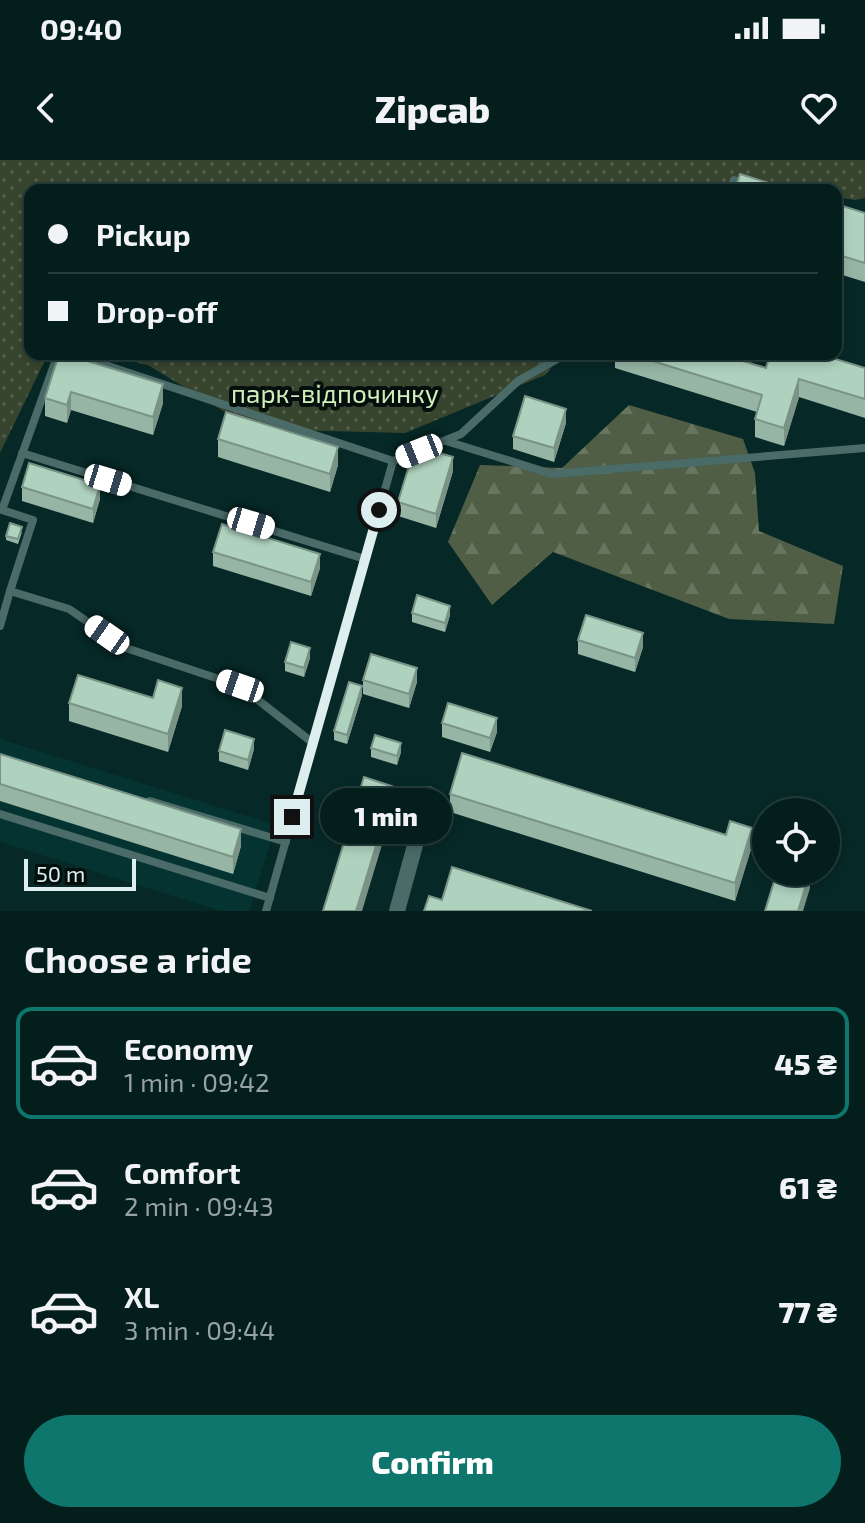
<!DOCTYPE html>
<meta charset="utf-8">
<style>
:root{--surface:#041e1c;--page:#122b29;--text:#f1f3f6;--muted:#97a2a3;--line:#253c3b;--accent:#0f766e}
body{margin:0;font-family:"Exo 2",sans-serif;background:var(--page);color:var(--text);height:100vh;display:flex;flex-direction:column;font-size:30px;white-space:nowrap}
*{box-sizing:border-box;margin:0}
p{font-size:26px;color:var(--muted)}
.icon{flex:none;width:44px;height:44px;fill:none;stroke:currentColor;stroke-width:2;stroke-linecap:round;stroke-linejoin:round}
.map{position:relative;height:751px;overflow:hidden}
.panel{display:flex;flex-direction:column;background:var(--surface);flex:1}
.panel>*{flex:none}
.guide{position:absolute;left:24px;top:24px;width:818px;height:176px;border-radius:16px;box-shadow:0 4px 12px #0003,0 0 0 2px var(--line);display:grid;align-content:center;height:176px;padding:0 24px;background:var(--surface)}
.fabs{position:absolute;left:752px;top:638px;display:grid;gap:16px}
.fabs a{display:grid;place-items:center;width:88px;height:88px;border-radius:50%;background:var(--surface);box-shadow:0 4px 12px #0003,0 0 0 2px var(--line);font-size:40px}
.scale{position:absolute;left:24px;bottom:20px;width:112px;box-sizing:border-box;padding-left:8px;border:4px solid #dceeed;border-top:0;font-size:22px;line-height:28px;white-space:nowrap;color:#dceeed;-webkit-text-stroke:6px #030e0d;paint-order:stroke}
.end{position:absolute;width:36px;height:36px;margin:-18px;border:10px solid #dceeed;background:#111;box-shadow:0 0 0 4px #111}
.from{border-radius:50%}
.bubble{position:absolute;height:56px;border-radius:28px;background:var(--surface);box-shadow:0 4px 12px #0003,0 0 0 2px var(--line);font-size:26px;font-weight:800;line-height:56px;text-align:center}
.car{position:absolute;width:24px;height:48px;margin:-24px -12px;border-radius:10px;box-shadow:0 0 6px 2px #0007;background:linear-gradient(#fff 24%,#345 0 40%,#fff 0 76%,#345 0 86%,#fff 0)}
.guide b{display:flex;align-items:center;gap:28px;height:76px;font-size:30px}
.guide b+b{border-top:2px solid var(--line)}
.guide i{width:20px;height:20px;background:var(--text)}
ul{padding:0;list-style:none}
li{display:flex;align-items:center;gap:24px;height:112px;margin:0 16px 12px;padding:0 8px;border:4px solid transparent;border-radius:16px}
li div{flex:1}
li b{display:block;font-size:30px}
li em{font-style:normal;font-weight:800}
li.selected{border-color:var(--accent)}
li>.icon{width:72px;height:72px;stroke-width:1.5}
h2{padding:0 24px;font-size:36px;line-height:96px}
.button{display:flex;gap:16px;margin-top:auto;padding:16px 24px}
.button a{flex:1;height:92px;border-radius:48px;background:var(--accent);color:#fff;font-size:32px;font-weight:800;line-height:92px;text-align:center}
.status{display:flex;justify-content:space-between;align-items:center;height:56px;padding:0 40px;background:var(--surface);direction:ltr}
.status svg{height:22px;fill:currentColor}
header{display:flex;justify-content:space-between;align-items:center;height:104px;padding:0 24px;background:var(--surface);font-size:36px;font-weight:800}
.map>svg:first-child{display:block}
.built{fill:#043331}
.forest{fill:url(#forest-firs)}
.park{fill:url(#park-dots)}
.lines{fill:none;stroke-linecap:round;stroke-linejoin:round}
.lane{stroke:#4a6b68;stroke-width:8}
.street{stroke:#4a6b68;stroke-width:16}
.wall{fill:#96b5a4}
.shaded-wall{fill:#7a9386}
.building{fill:#afd2bf;stroke:#7a9386;stroke-width:2}
.route{stroke:#dceeed;stroke-width:10}
.labels{text-anchor:middle;dominant-baseline:central;stroke-width:8;stroke-linejoin:round;paint-order:stroke}
.park-label{font-size:26px;fill:#d1efbb;stroke:#030e0d}
</style>
<div class="status"><b>09:40</b><svg viewBox="0 0 49 12"><path d="M0 12V9h3v3zM5 12V6h3v6zM10 12V3h3v9zM15 12V0h3v12zM26 1h20v11H26zM47 4h2v5h-2z"/></svg></div>
<header><svg class="icon" aria-label="back" viewBox="0 0 24 24"><path d="M15 5l-7 7 7 7"/></svg>Zipcab<svg class="icon" aria-label="heart" viewBox="0 0 24 24"><path d="M12 20l-8-8c-3-5 5-10 8-4 3-6 11-1 8 4z"/></svg></header>
<div class="map">
<svg width="865" height="751" viewBox="0 0 865 751">
<defs>
<pattern id="forest-firs" width="22" height="20" patternUnits="userSpaceOnUse" patternTransform="scale(2)"><rect width="22" height="20" fill="#4f5e44"/><path d="M5 1l3.5 6h-7zM16 11l3.5 6h-7z" fill="#68755f"/></pattern>
<pattern id="park-dots" width="8" height="8" patternUnits="userSpaceOnUse" patternTransform="scale(2)"><rect width="8" height="8" fill="#38452e"/><path d="M2 2h.1M6 6h.1" fill="none" stroke="#54604d" stroke-width="1.8" stroke-linecap="round"/></pattern>
</defs>
<rect width="100%" height="100%" fill="#062826"/>
<polygon class="built" points="0,579 276,665 249,751 221,751 0,682"/>
<polygon class="forest" points="629,245 743,279 755,313 759,371 843,406 834,464 729,459 553,392 492,445 448,382 480,305 562,308"/>
<g class="park">
<polygon points="0,0 865,0 865,38 855,40 836,37 836,30 795,30 750,22 726,30 30,30 30,194 48,194 0,293"/>
<polygon points="99,194 563,194 545,215 405,273 253,269 148,205"/>
</g>
<g class="lines">
<g class="lane">
<polyline points="731,30 734,20 767,30"/>
<polyline points="72,194 393,301 461,274 518,221 566,194"/>
<polyline points="446,281 552,314 865,288"/>
<polyline points="22,293 365,399"/>
<polyline points="10,431 33,360 2,350 58,194"/>
<polyline points="0,466 10,431 69,449 126,488 240,526 313,583"/>
<polyline points="150,641 286,682"/>
<polyline points="0,654 270,738"/>
<polyline points="266,751 393,301"/>
</g>
<polyline class="street" points="397,751 429,634"/>
</g>
<g class="wall">
<polygon points="836,44 865,53 865,122 836,113"/>
<polygon points="84,194 84,200 163,243 153,275 71,250 67,263 45,256 45,238"/>
<polygon points="615,194 719,194 766,208 865,208 865,258 799,237 784,286 755,277 755,259 757,252 615,208"/>
<polygon points="566,263 554,302 513,289 513,276"/>
<polygon points="218,279 338,305 330,332 218,297"/>
<polygon points="453,311 436,368 398,356 398,342"/>
<polygon points="22,327 100,339 93,363 22,341"/>
<polygon points="22,372 18,384 6,380 6,376"/>
<polygon points="213,392 320,408 311,436 213,406"/>
<polygon points="412,453 450,455 445,472 412,462"/>
<polygon points="578,480 643,487 635,512 578,494"/>
<polygon points="310,498 304,517 285,511 285,502"/>
<polygon points="363,520 417,522 409,548 363,534"/>
<polygon points="362,535 347,584 334,580 334,571"/>
<polygon points="153,538 182,546 168,592 69,561 69,543"/>
<polygon points="442,563 497,572 490,592 442,577"/>
<polygon points="371,588 401,592 397,605 371,597"/>
<polygon points="254,589 248,610 219,601 219,591"/>
<polygon points="0,594 241,686 233,714 0,641"/>
<polygon points="450,634 752,686 735,741 450,652"/>
</g>
<g class="shaded-wall">
<polygon points="799,219 799,237 784,286 784,268"/>
<polygon points="163,224 163,243 153,275 153,257"/>
<polygon points="71,232 71,250 67,263 67,245"/>
<polygon points="566,249 566,263 554,302 554,288"/>
<polygon points="338,287 338,305 330,332 330,314"/>
<polygon points="453,297 453,311 436,368 436,354"/>
<polygon points="100,325 100,339 93,363 93,349"/>
<polygon points="320,394 320,408 311,436 311,422"/>
<polygon points="450,446 450,455 445,472 445,463"/>
<polygon points="643,473 643,487 635,512 635,498"/>
<polygon points="310,488 310,498 304,517 304,508"/>
<polygon points="417,508 417,522 409,548 409,534"/>
<polygon points="362,526 362,535 347,584 347,575"/>
<polygon points="182,528 182,546 168,592 168,574"/>
<polygon points="497,558 497,572 490,592 490,578"/>
<polygon points="254,579 254,589 248,610 248,600"/>
<polygon points="401,583 401,592 397,605 397,596"/>
<polygon points="394,627 394,645 362,751 356,751"/>
<polygon points="752,668 752,686 735,741 735,723"/>
<polygon points="241,669 241,686 233,714 233,697"/>
<polygon points="808,712 813,712 810,719 810,728 803,751 798,751"/>
</g>
<g class="building">
<polygon points="740,14 791,30 735,30"/>
<polygon points="836,44 865,53 865,103 836,94"/>
<polygon points="59,194 83,194 81,199 163,224 153,257 71,232 67,245 45,238"/>
<polygon points="630,194 719,194 766,208 770,194 819,194 865,208 865,239 799,219 784,268 755,259 762,235"/>
<polygon points="525,236 566,249 554,288 513,276"/>
<polygon points="226,252 338,287 330,314 218,279"/>
<polygon points="415,286 453,297 436,354 398,342"/>
<polygon points="29,303 100,325 93,349 22,327"/>
<polygon points="10,363 22,367 18,379 6,376"/>
<polygon points="222,364 320,394 311,422 213,392"/>
<polygon points="417,435 450,446 445,463 412,453"/>
<polygon points="586,455 643,473 635,498 578,480"/>
<polygon points="291,482 310,488 304,508 285,502"/>
<polygon points="371,494 417,508 409,534 363,520"/>
<polygon points="78,515 153,538 158,520 182,528 168,574 69,543"/>
<polygon points="349,522 362,526 347,575 334,571"/>
<polygon points="448,543 497,558 490,578 442,563"/>
<polygon points="225,570 254,579 248,600 219,591"/>
<polygon points="375,575 401,583 397,596 371,588"/>
<polygon points="462,593 726,675 730,661 752,668 735,723 450,634"/>
<polygon points="0,594 241,669 233,697 0,624"/>
<polygon points="364,617 394,627 356,751 323,751"/>
<polygon points="452,707 592,751 424,751 429,736 442,740"/>
<polygon points="777,712 810,712 798,751 765,751"/>
</g>
<g class="lines">
<polyline class="route" points="292,657 379,350"/>
</g>
<g class="labels">
<g class="park-label">
<text x="335" y="232">парк-відпочинку</text>
</g>
</g>
</svg>
<div class="fabs">
<a><svg class="icon" aria-label="locate" viewBox="0 0 24 24"><circle cx="12" cy="12" r="6"/><path d="M12 2v4M12 18v4M2 12h4M18 12h4"/></svg></a>
</div>
<div class="scale">50 m</div>
<i class="end from" style="left:379px;top:350px"></i>
<i class="end" style="left:292px;top:657px"></i>
<div class="bubble" style="left:320px;top:628px;width:132px">1 min</div>
<i class="car" style="left:419px;top:291px;rotate:248deg"></i>
<i class="car" style="left:108px;top:320px;rotate:107deg"></i>
<i class="car" style="left:251px;top:363px;rotate:107deg"></i>
<i class="car" style="left:107px;top:475px;rotate:305deg"></i>
<i class="car" style="left:240px;top:526px;rotate:289deg"></i>
<div class="guide">
<b><i class="from"></i>Pickup</b>
<b><i></i>Drop-off</b>
</div>
</div>
<section class="panel">
<h2>Choose a ride</h2>
<ul>
<li class="selected"><svg class="icon" aria-label="car" viewBox="0 0 24 24"><path d="M5 17H2v-5l4-1 3-4h7l3 4 3 1v5h-3M9 17h6M6 11h13"/><circle cx="7" cy="17" r="2"/><circle cx="17" cy="17" r="2"/></svg><div><b>Economy</b><p>1 min · 09:42</p></div><em>45 ₴</em></li>
<li><svg class="icon" aria-label="car" viewBox="0 0 24 24"><path d="M5 17H2v-5l4-1 3-4h7l3 4 3 1v5h-3M9 17h6M6 11h13"/><circle cx="7" cy="17" r="2"/><circle cx="17" cy="17" r="2"/></svg><div><b>Comfort</b><p>2 min · 09:43</p></div><em>61 ₴</em></li>
<li><svg class="icon" aria-label="car" viewBox="0 0 24 24"><path d="M5 17H2v-5l4-1 3-4h7l3 4 3 1v5h-3M9 17h6M6 11h13"/><circle cx="7" cy="17" r="2"/><circle cx="17" cy="17" r="2"/></svg><div><b>XL</b><p>3 min · 09:44</p></div><em>77 ₴</em></li>
</ul>
<div class="button"><a>Confirm</a></div>
</section>
